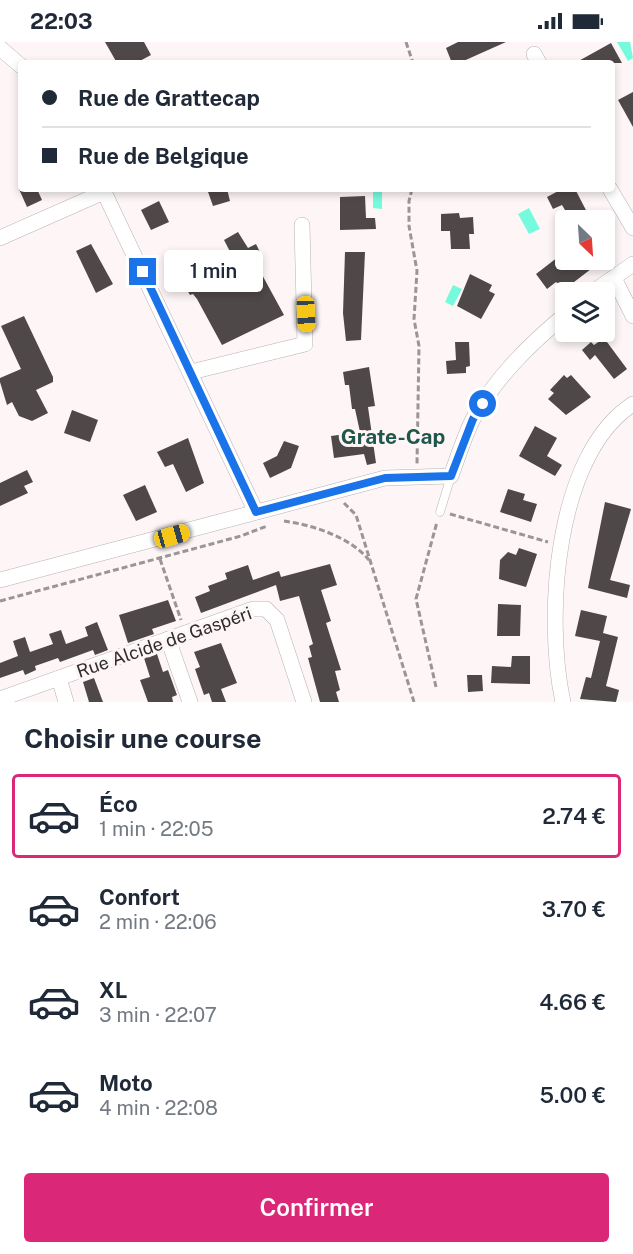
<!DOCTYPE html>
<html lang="fr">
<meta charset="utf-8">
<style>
:root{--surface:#fff;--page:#f6f6f7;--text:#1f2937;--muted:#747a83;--line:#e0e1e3;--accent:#db2777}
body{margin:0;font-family:"Public Sans",sans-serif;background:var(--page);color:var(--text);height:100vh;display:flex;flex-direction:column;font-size:22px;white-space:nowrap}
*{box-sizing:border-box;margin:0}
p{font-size:20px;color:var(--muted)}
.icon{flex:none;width:33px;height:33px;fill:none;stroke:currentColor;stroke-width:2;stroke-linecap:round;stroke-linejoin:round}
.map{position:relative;height:660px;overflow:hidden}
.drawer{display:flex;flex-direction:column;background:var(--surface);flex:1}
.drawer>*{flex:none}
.banner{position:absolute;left:18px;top:18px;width:597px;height:132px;border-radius:6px;box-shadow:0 3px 9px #0003;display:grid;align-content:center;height:132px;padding:0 24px;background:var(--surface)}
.needle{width:39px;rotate:155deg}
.fabs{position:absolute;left:555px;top:168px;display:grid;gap:12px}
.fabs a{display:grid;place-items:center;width:60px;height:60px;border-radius:6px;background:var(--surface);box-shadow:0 3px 9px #0003;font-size:30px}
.end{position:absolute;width:27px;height:27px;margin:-14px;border:8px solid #1a73e8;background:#fff;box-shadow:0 0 0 3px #fff}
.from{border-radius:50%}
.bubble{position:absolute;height:42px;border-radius:6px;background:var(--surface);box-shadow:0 3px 9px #0003;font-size:20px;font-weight:600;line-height:42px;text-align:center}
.car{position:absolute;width:18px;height:36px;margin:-18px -9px;border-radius:8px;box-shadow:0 0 4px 2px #0007;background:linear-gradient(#f5c518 24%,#345 0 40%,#f5c518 0 76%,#345 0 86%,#f5c518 0)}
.banner b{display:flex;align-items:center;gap:21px;height:57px;font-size:22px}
.banner b+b{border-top:2px solid var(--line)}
.banner i{width:15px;height:15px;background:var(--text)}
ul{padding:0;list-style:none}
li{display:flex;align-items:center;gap:18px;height:84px;margin:0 12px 9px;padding:0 12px;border:3px solid transparent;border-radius:6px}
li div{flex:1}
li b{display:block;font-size:22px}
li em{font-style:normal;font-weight:600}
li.current{border-color:var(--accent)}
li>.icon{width:54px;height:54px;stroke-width:1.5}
h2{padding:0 24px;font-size:27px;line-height:72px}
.button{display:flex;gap:12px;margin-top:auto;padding:12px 24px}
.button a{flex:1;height:69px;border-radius:6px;background:var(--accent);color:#fff;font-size:24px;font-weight:600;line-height:69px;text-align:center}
.status{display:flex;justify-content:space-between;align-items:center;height:42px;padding:0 30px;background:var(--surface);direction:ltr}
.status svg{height:16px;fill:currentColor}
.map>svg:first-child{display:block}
.water{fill:#76fadd}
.building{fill:#4f4848}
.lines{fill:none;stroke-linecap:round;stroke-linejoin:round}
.service-casing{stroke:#b9b1b1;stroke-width:9}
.minor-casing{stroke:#b9b1b1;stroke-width:16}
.path{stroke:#9b9595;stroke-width:3;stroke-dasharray:6 3;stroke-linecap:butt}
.service{stroke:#fff;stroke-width:8}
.minor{stroke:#fff;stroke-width:15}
.route{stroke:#1a73e8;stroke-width:8}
.labels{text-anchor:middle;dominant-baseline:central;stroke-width:6;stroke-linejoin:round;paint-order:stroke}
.street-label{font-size:18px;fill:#2f2c2c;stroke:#fef6f6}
.quarter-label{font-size:21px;font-weight:bold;fill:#21564b;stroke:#fef6f6}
</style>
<div class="status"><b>22:03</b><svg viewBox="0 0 49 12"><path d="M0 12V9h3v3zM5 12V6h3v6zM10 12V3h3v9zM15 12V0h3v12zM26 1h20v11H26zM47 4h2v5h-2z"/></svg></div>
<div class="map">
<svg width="633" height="660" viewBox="0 0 633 660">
<rect width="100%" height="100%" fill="#fef6f6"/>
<g class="water">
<polygon points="617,0 630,0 633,16 628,19"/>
<polygon points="373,148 382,148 382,167 373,166"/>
<polygon points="529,166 540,187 529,192 518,172"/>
<polygon points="453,243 462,247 453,264 445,260"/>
</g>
<g class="building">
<polygon points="105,0 144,0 151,13 136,21 117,21"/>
<polygon points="458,0 506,0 459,21 452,21 446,6"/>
<polygon points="611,1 622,21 575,21"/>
<polygon points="633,50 633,85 618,58"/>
<polygon points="19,147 37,147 42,158 27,165"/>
<polygon points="207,147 227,147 230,159 213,164"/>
<polygon points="562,147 575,147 588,172 571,178 562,163 553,167 547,155"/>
<polygon points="365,154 366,176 375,176 376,187 340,188 340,155"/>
<polygon points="159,159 169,180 151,188 141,168"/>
<polygon points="459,171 460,176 473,175 474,192 469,192 470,207 451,207 450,189 441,189 441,172"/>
<polygon points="238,190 248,206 256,202 262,214 254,218 284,273 222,303 197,257 193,252 190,253 172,223 194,211 211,247 241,231 224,198"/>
<polygon points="91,202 113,242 96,251 76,209"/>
<polygon points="345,210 365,210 361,298 346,299 343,271"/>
<polygon points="558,215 567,227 579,218 584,218 591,227 565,247 556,240 547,247 536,232"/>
<polygon points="470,232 492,243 489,249 495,252 481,277 457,264"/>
<polygon points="24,274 53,335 53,340 36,348 48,371 32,379 19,374 12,360 7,363 0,340 0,336 21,327 1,284"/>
<polygon points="604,296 627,327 614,337 595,313 590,318 582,308 591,300 594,303"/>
<polygon points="455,300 469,300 470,324 466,325 466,331 447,332 446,319 456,318"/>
<polygon points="369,325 375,364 368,365 376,421 367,423 364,412 334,416 331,394 360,390 355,367 352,367 349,343 345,343 343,330"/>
<polygon points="564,333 567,336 571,333 591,355 566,373 548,357 554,351 550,348"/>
<polygon points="72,368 98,378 90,400 64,391"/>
<polygon points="535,384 557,396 547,414 562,423 555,434 519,414"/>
<polygon points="188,396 204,441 186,450 173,422 165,425 157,410"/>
<polygon points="284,399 299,404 291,426 270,436 263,421 277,414"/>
<polygon points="27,428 33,440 24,444 28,451 0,464 0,441"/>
<polygon points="145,443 157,470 136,479 123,453"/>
<polygon points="508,447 525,452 523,458 537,462 531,480 500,470"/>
<polygon points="605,460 631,467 610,538 630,543 627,556 588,546"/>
<polygon points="519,506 537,512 526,545 499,537 500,518 508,510 516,513"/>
<polygon points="330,522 337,543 321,548 331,579 326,581 341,628 335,629 340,648 336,650 339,660 320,660 308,616 312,615 309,604 313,602 299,554 280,559 276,543 201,571 195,555 210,549 208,544 227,537 225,531 248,523 253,538 279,529 281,535"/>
<polygon points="168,558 176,579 152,587 154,592 128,601 119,573"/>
<polygon points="498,562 521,563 520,594 497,594"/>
<polygon points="581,568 607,574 603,591 618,595 606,644 619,648 616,660 580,657 586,635 591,636 600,599 575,594"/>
<polygon points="97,580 108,608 95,613 93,608 60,620 58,616 35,624 36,628 25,633 23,628 0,636 0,621 18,614 13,599 25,595 30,610 53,602 49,592 61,588 66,602 88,594 85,585"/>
<polygon points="221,601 237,641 221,647 226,660 212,660 209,651 204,653 195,627 200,625 194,610"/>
<polygon points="157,612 163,630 168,628 177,653 172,655 173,660 148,660 140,638 150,635 144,616"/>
<polygon points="512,614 530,614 530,642 491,641 492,624 511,625"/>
<polygon points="467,633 482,633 483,649 468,650"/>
<polygon points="94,636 103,660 89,660 83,640"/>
</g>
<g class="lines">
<g class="service-casing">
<polyline id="service" points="440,470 451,434"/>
</g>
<g class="minor-casing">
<g id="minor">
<polyline points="0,6 21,24"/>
<polyline points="534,12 539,21"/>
<polyline points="610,147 633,186"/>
<polyline points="104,150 256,470"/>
<polyline points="0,196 104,150 103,147"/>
<polyline points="614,236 633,274"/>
<polyline points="593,250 633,222"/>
<polyline points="191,330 305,302 302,183"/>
<path d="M 0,538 L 385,436 L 451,434 C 458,415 464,395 473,377 C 495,336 530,302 566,272"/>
<polyline points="168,597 190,660"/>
<polyline points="59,636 66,660"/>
<polyline points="0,657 253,567 266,567 277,578 304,660"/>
<path d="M 563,660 C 545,577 554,413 633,362"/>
</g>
</g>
<g class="path">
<polyline points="406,0 413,21"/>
<polyline points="412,147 409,159 409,184 417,229 414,277 419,304 417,422"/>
<polyline points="344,461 356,473 414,660"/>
<polyline points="450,472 548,500"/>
<path d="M 284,479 C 313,483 350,495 369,518"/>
<polyline points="160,517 181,578"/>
<polyline points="0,559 241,494 267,484"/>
<polyline points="436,645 416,557 437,480"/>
</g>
<use href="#service" class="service"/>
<use href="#minor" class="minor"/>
</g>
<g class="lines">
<polyline class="route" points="143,230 256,470 385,436 451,434 473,377 483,362"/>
</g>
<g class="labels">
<g class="street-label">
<text transform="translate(164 600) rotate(-19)">Rue Alcide de Gaspéri</text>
</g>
<g class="quarter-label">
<text x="393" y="394">Grate-Cap</text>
</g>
</g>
</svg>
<div class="fabs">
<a><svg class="needle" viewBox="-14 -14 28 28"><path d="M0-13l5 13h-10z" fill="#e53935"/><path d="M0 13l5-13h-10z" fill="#747a83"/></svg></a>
<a><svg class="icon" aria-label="layers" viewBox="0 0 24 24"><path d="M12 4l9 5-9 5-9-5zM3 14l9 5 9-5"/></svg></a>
</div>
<i class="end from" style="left:483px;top:362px"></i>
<i class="end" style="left:143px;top:230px"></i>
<div class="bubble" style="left:164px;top:208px;width:99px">1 min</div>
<i class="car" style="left:306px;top:272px;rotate:177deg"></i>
<i class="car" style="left:172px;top:494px;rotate:74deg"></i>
<div class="banner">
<b><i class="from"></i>Rue de Grattecap</b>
<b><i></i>Rue de Belgique</b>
</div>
</div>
<section class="drawer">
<h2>Choisir une course</h2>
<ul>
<li class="current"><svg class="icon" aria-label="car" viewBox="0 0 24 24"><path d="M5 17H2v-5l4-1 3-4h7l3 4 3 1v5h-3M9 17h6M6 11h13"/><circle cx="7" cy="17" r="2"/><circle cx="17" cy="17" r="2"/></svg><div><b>Éco</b><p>1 min · 22:05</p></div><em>2.74 €</em></li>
<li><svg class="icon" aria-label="car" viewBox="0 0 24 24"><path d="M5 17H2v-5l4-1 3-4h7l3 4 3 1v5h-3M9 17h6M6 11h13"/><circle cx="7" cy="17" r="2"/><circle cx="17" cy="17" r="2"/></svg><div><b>Confort</b><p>2 min · 22:06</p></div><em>3.70 €</em></li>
<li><svg class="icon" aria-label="car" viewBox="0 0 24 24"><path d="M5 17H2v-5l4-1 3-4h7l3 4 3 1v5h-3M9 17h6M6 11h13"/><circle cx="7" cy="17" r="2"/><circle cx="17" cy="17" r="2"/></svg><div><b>XL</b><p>3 min · 22:07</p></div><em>4.66 €</em></li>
<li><svg class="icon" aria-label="car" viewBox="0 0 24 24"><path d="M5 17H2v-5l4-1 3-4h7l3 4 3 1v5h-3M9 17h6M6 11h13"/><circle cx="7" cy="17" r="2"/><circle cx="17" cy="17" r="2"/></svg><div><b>Moto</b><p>4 min · 22:08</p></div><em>5.00 €</em></li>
</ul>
<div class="button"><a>Confirmer</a></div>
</section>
